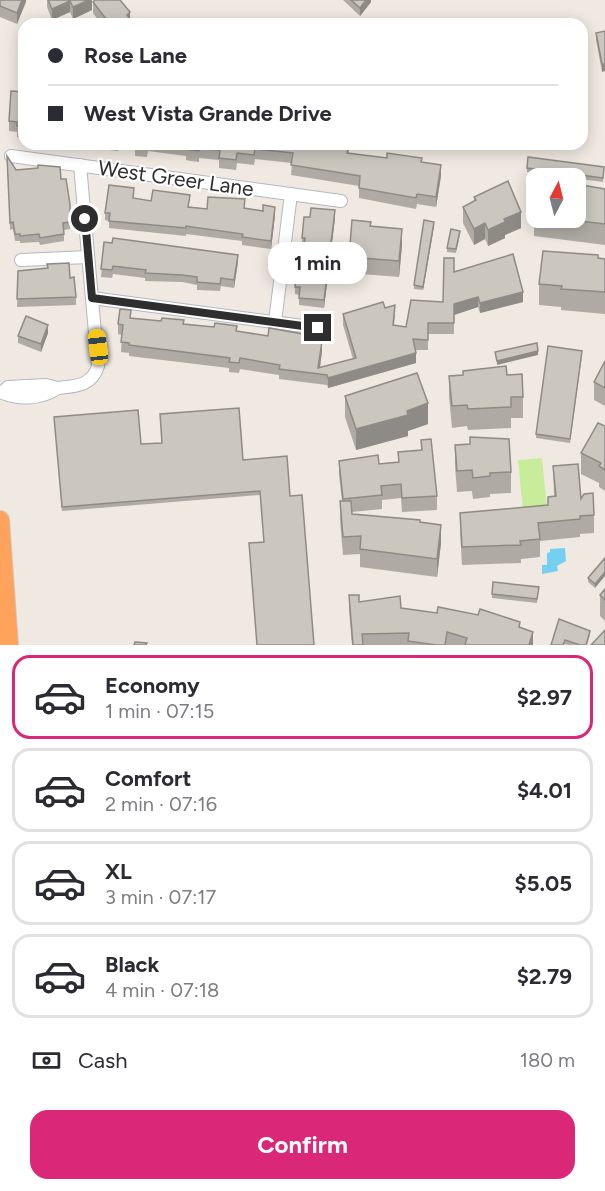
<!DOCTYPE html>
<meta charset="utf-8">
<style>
:root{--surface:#fff;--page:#f2f2f3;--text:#2b2b33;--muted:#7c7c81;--line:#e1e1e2;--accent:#db2777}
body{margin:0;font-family:Figtree,sans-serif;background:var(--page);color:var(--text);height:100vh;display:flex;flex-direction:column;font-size:22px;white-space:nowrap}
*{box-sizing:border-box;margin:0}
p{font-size:20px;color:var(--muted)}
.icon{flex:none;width:33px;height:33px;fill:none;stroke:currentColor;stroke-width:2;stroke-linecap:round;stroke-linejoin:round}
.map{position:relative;height:645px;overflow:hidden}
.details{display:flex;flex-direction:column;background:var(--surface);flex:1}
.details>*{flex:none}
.top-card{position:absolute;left:18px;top:18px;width:570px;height:132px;border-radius:18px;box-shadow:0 3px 15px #0003;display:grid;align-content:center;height:132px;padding:0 30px;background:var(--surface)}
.needle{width:39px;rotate:7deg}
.tools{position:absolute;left:526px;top:168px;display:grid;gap:12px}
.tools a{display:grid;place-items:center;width:60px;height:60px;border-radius:12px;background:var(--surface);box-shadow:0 3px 15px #0003;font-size:30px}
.end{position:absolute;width:27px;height:27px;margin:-14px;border:8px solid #2e2e2e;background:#fff;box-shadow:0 0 0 3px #fff}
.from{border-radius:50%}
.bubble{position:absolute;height:42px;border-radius:18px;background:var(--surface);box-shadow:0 3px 15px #0003;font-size:20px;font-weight:700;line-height:42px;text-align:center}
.car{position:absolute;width:18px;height:36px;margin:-18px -9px;border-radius:8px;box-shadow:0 0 4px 2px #0007;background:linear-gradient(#f5c518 24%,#345 0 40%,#f5c518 0 76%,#345 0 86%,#f5c518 0)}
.top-card b{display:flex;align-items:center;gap:21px;height:57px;font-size:22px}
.top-card b+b{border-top:2px solid var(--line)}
.top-card i{width:15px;height:15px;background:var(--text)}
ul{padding:10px 0 0;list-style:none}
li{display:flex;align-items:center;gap:18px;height:84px;margin:0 12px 9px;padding:0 18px;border:3px solid var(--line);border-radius:18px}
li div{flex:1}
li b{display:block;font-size:22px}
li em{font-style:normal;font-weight:700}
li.on{border-color:var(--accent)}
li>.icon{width:54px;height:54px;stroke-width:1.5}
.pay{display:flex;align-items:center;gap:15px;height:66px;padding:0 30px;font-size:22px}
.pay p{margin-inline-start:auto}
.action{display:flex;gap:12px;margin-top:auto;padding:12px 30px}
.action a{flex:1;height:69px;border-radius:18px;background:var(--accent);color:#fff;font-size:24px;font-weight:700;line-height:69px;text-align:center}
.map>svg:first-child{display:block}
.pitch{fill:#c9ec9a}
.water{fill:#75cff0}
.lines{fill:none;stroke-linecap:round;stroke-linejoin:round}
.minor-casing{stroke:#b4b7c1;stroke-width:14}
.highway-casing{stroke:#c9c9c9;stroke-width:20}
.minor{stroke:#fff;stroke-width:12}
.highway{stroke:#ffa35c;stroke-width:18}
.wall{fill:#afaba4}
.shaded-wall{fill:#8e8b86}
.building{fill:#cbc7bf;stroke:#8e8b86;stroke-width:1.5}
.route{stroke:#2e2e2e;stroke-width:8}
.labels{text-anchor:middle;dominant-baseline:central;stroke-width:4.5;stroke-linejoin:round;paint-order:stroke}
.street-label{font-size:21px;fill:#2e2e2e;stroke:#fff}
</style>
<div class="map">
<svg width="605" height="645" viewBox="0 0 605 645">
<rect width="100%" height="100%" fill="#efe9e1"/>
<polygon class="pitch" points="542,458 547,508 523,510 518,460"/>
<polygon class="water" points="565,548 566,561 557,566 558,571 542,574 542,565 547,565 547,553 550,552 550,549"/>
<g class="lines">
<g class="minor-casing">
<g id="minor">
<polyline points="11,156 341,201"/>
<polyline points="21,260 88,257"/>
<polyline points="92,298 318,328"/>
<polyline points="275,322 291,194"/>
<path d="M 58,388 C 76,386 92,386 98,366 L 80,165"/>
<path d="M 0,392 C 18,400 40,400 58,388 L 46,385 L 8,387 L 3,392"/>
</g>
</g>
<g class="highway-casing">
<polyline id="highway" points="0,520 9,645"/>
</g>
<use href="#minor" class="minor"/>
<use href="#highway" class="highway"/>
</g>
<g class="wall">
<polygon points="0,0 26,0 17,24 0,17"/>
<polygon points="47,0 92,0 92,10 73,19 70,12 52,20 47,7"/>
<polygon points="343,0 371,0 371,2 360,16"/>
<polygon points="93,2 130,18 131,24 101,24 93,13"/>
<polygon points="605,31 602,72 596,40 596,33"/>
<polygon points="24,92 24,138 17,137 17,132 9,131 9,121"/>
<polygon points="64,144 85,144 85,148 74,149 64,147"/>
<polygon points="109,144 349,144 349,153 422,162 441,176 436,207 417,204 416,209 359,198 359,186 291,175 292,163 255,159 254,165 237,163 236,170 219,168 219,160 199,158 199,162 191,161 186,160 186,156 148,151 147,157 135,156 135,148 119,147 118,151 109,150"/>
<polygon points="7,156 16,170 61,179 70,222 70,229 64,230 64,241 40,245 39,242 20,243 20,241 15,241 13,229 10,230"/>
<polygon points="527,168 604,171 603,182 527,172"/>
<polygon points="537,185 537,218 576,218 605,189 605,245 534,236 534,215"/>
<polygon points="474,197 521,228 505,235 505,238 488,246 485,239 474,245 463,223 463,207 474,201"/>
<polygon points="133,199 207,209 245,208 275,215 271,249 242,245 242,241 186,234 186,236 109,228 109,221 105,220 105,213"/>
<polygon points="335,218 324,308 299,305 299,295 295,294 295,276 302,266 304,246 302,246 302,238"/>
<polygon points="371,226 402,245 399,277 349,273 349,257"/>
<polygon points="434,226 423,290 414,289 414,285"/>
<polygon points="460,235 456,253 447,252 447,248"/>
<polygon points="104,242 238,262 234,288 221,286 220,291 197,290 197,285 182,282 145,281 145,278 113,274 112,278 101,277"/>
<polygon points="598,258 605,259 605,314 561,310 561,307 539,305 539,284"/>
<polygon points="18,271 70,278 76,297 76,305 17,307"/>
<polygon points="454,272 523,302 480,313 478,307 454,315 454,334 428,334 428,350 416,350 416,363 328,388 327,385 279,379 279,375 240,369 239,373 229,372 229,368 129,356 129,353 121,352 122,335 118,334 118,324 131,318 184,324 268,336 314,340 322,351 320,368 353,359 343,325 343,314 385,308 395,315 394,325 406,327 443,302"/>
<polygon points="48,333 41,352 18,343 18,336"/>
<polygon points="582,355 570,443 536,438 536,434"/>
<polygon points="605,361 605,406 594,400 594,382"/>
<polygon points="507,375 523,397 523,418 511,418 511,428 468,430 467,426 452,428 449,397 449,376"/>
<polygon points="345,396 428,424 408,431 408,436 356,450 345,417"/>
<polygon points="54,417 141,444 243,460 287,456 264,542 260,495 62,511"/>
<polygon points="605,426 605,491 599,487 599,483 581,474 581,453"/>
<polygon points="470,437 511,472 511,493 490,494 490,497 473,499 472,491 457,492 455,466 455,445 470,444"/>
<polygon points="421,440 437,496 437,510 402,512 401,498 382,500 382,509 352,512 352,514 420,522 441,543 437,577 360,567 360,554 343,555 340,520 340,501 342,501 339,475 339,461 379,464 398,462 398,452 421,450"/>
<polygon points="553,466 594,515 594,533 580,534 580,537 540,541 540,557 521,559 521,563 462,565 460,531 460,513 548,505 548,497 554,496"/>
<polygon points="605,558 595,588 588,582 588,578"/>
<polygon points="539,587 537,603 492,598 492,594"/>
<polygon points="605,589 605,621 600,616 600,595"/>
<polygon points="349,595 359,602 520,627 533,645 352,645 349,610"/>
<polygon points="559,619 590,635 587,645 568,645 565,644 564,645 551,645"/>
</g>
<g class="shaded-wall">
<polygon points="22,0 26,0 26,2 17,24 17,13"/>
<polygon points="89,0 92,0 92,10 73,19 73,7"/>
<polygon points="366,0 371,0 371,2 360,16 360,8"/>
<polygon points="70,1 70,12 52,20 52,9"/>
<polygon points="130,12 130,21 131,20 131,24 126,24 127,15"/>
<polygon points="602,64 605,64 605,71 602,72"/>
<polygon points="441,165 441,176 436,207 436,197"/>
<polygon points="275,207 275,215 271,249 271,241"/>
<polygon points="335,210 335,218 324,308 324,300"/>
<polygon points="521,212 521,228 505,235 505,238 488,246 488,230 504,219"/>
<polygon points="434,222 434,226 423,290 423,287"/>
<polygon points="485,223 485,239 474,245 474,229"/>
<polygon points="402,229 402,245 399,277 399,261"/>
<polygon points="238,255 238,262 234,288 234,280"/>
<polygon points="523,292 523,302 480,313 480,303"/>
<polygon points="478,297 478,307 454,315 454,304"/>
<polygon points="48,325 48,333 41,352 41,344"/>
<polygon points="322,341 322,351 319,374 318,368"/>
<polygon points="538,351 538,355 497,365 497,361"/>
<polygon points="416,353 416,363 328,388 328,378"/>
<polygon points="428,403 428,424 408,431 408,436 356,450 356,429"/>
<polygon points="441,525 441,543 437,577 437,559"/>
<polygon points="605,572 605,576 595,588 595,584"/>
<polygon points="533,632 533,645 529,645"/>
</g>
<g class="building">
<polygon points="0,0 22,0 17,13 0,6"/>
<polygon points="48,0 89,0 73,7 70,1 52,9"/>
<polygon points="95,0 120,0 130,12 127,15 131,20 126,24 110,24 93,2"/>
<polygon points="351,0 366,0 360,8"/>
<polygon points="605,31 605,64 602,64 596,33"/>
<polygon points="11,91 24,92 24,127 17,126 17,122 9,121"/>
<polygon points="136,144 147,144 147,147 135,145"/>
<polygon points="170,144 349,144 347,153 387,158 387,153 422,158 421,162 441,165 436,197 417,194 416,198 359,188 360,176 291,165 293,153 255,149 254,155 237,153 236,160 219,158 220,150 199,148 199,151 191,150 186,149 186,146"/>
<polygon points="7,156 16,170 38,168 38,165 60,167 61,179 66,179 70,204 70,222 63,223 64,234 40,238 39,234 20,236 20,234 15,234 13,222 10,223"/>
<polygon points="528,157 604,167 603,178 527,168"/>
<polygon points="508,181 521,212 504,219 505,222 488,230 485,223 474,229 463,207 476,200 474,197"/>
<polygon points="576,184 605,189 605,224 555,218 576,218"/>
<polygon points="109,185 134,188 133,198 151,201 153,190 190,195 188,207 207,209 208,197 245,199 244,208 263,211 263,205 275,207 271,241 242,237 243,234 186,226 186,228 109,221 110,213 105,213"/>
<polygon points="537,185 537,215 534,215"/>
<polygon points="311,208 335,210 324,300 299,298 300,287 295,287 297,265 302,266 305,238 302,238 304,217 310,217"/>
<polygon points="352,220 371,222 370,226 402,229 399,261 349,257"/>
<polygon points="424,220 434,222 423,287 414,285"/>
<polygon points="451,229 460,231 456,249 447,248"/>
<polygon points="113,238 238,255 234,280 221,278 220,284 197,282 197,277 182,275 145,273 146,270 113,266 112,270 101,269 104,242 112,243"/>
<polygon points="543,251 598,255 598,258 605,259 605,292 561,289 562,286 539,284"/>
<polygon points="513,254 523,292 480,303 478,297 454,304 454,323 428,323 428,340 413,339 416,353 328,378 327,375 279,369 280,365 240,358 239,363 229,362 230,358 129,345 129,343 121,342 123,325 118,324 120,309 131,310 130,318 161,321 162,318 184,320 183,324 214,327 215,323 237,326 236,331 268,336 269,328 314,336 314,340 322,341 318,368 356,358 343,314 383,302 385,308 395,305 393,325 406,327 411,300 443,302 444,258 454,258 454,272"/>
<polygon points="69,263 70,278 74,277 76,297 17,299 18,271 48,268 47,264"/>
<polygon points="26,316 48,325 41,344 18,336"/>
<polygon points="537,343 538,351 497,361 495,352"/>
<polygon points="548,346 582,351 570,439 536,434"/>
<polygon points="605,361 605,388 594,382"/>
<polygon points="506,366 507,375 522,374 523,397 511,397 511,407 468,409 467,405 452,406 449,376 463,375 463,371"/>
<polygon points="417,373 428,403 407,411 408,415 356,429 345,396"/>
<polygon points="239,408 243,460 287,456 290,496 302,495 314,645 257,645 249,543 264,542 260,491 62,507 54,417 138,410 141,444 162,443 160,414"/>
<polygon points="598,423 605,426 605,470 599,466 601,463 581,453"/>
<polygon points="470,437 509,439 511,472 490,473 490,476 473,478 472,470 457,471 455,445 470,444"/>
<polygon points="431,439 437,496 402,498 401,484 381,486 382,495 343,499 339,461 378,455 379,464 399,462 398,452 422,450 421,440"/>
<polygon points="578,464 581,499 584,494 593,493 594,515 580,516 580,519 538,523 540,539 520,541 521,545 462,547 460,513 548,505 548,497 556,496 553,466"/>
<polygon points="340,501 351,501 352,514 420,520 420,522 441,525 437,559 360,549 361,536 343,537"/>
<polygon points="605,558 605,572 595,584 588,578"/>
<polygon points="493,582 539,587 537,599 492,594"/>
<polygon points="605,589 605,600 600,595"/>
<polygon points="349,595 359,595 359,602 400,596 401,608 437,613 438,607 478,615 480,609 520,622 519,627 533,632 529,645 465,645 467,638 447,632 445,645 436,645 408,641 409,633 362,634 363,645 353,645"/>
<polygon points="559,619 590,631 586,645 580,645 565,640 563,645 551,645"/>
<polygon points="605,630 605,645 591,645"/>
<polygon points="135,642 147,643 146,645 134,645"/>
</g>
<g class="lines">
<polyline class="route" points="85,219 92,298 318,328"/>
</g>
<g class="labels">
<g class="street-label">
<text transform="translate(176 178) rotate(8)">West Greer Lane</text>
</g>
</g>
</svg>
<div class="tools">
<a><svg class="needle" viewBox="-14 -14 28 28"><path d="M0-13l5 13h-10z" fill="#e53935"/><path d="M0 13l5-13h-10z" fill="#7c7c81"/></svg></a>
</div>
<i class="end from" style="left:85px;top:219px"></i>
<i class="end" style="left:318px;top:328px"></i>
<div class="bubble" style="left:268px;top:242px;width:99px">1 min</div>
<i class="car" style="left:98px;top:347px;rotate:353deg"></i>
<div class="top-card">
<b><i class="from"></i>Rose Lane</b>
<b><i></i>West Vista Grande Drive</b>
</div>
</div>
<section class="details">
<ul>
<li class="on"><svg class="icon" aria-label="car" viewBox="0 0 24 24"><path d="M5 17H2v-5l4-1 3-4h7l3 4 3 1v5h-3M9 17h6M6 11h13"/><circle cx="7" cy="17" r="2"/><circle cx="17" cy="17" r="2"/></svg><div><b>Economy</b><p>1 min · 07:15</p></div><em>$2.97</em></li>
<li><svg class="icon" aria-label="car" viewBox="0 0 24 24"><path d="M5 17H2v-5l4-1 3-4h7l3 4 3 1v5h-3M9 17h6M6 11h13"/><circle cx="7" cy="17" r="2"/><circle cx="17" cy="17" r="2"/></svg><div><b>Comfort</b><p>2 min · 07:16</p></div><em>$4.01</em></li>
<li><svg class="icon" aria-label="car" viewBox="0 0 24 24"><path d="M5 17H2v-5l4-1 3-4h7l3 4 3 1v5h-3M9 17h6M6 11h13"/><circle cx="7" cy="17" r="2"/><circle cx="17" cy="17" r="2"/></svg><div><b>XL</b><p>3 min · 07:17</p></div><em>$5.05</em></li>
<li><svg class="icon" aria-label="car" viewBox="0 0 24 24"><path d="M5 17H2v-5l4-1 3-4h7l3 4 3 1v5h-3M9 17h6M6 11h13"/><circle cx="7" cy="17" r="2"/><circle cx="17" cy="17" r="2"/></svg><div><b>Black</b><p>4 min · 07:18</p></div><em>$2.79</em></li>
</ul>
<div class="pay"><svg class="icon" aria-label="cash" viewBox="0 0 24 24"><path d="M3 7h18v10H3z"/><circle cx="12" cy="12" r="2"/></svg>Cash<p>180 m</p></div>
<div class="action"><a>Confirm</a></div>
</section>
